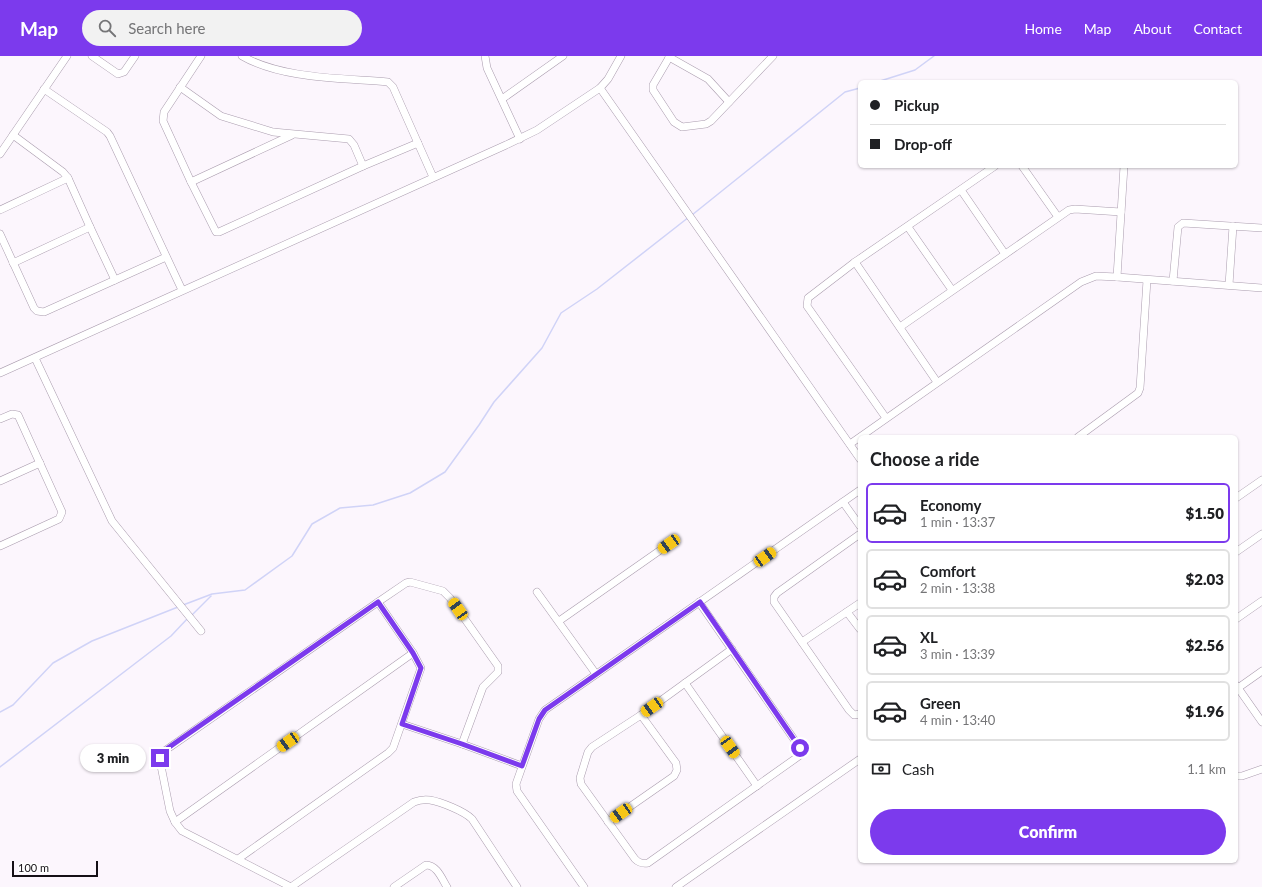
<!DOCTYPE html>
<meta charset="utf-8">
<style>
:root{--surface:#fff;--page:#f2f2f2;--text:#202124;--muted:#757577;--line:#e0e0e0;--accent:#7c3aed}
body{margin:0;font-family:Lato,sans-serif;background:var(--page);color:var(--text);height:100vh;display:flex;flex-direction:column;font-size:15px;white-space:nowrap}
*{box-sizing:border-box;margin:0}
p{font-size:13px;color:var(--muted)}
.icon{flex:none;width:22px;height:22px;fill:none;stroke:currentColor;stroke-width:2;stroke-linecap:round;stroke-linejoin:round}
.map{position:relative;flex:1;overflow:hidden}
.details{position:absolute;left:858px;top:379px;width:380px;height:428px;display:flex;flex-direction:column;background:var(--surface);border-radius:6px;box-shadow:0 1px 3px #0004}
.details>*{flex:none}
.top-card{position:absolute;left:858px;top:24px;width:380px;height:88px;border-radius:6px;box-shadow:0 1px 3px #0004;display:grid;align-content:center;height:88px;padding:0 12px;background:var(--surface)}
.scale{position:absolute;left:12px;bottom:10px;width:86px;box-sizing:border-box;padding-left:4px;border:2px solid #151016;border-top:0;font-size:11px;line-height:14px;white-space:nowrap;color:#151016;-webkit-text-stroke:3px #fff;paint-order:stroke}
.end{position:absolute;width:18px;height:18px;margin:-9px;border:5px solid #7c3aed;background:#fff;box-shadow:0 0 0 2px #fff}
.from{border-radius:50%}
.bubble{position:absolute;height:28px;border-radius:14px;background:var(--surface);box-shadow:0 1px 3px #0004;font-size:13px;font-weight:800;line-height:28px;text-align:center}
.car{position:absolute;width:12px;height:24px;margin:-12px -6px;border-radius:5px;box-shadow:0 0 3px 1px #0007;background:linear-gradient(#f5c518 24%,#345 0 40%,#f5c518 0 76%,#345 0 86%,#f5c518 0)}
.top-card b{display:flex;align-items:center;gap:14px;height:38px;font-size:15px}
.top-card b+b{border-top:1px solid var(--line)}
.top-card i{width:10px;height:10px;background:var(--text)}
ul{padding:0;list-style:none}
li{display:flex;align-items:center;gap:12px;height:60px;margin:0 8px 6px;padding:0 4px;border:2px solid var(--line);border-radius:6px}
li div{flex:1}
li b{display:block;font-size:15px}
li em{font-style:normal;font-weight:800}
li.current{border-color:var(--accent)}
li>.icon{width:36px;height:36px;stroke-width:1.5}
h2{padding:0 12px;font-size:18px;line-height:48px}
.pay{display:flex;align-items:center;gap:10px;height:44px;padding:0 12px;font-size:15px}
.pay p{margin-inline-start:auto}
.cta{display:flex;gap:8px;margin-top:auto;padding:8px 12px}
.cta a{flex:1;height:46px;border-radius:24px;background:var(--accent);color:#fff;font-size:16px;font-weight:800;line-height:46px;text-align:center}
header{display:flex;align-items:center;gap:24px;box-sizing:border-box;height:56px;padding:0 20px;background:var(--accent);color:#fff}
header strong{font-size:19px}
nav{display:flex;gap:22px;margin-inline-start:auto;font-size:14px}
.search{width:280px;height:36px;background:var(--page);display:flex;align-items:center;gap:10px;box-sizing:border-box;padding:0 14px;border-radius:22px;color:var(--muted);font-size:15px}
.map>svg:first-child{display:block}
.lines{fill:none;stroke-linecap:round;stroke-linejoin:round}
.stream{stroke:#d0d3f7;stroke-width:1.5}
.minor-casing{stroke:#aa9cae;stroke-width:8}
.minor{stroke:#fff;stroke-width:7}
.route{stroke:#7c3aed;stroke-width:5}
</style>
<header>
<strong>Map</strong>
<div class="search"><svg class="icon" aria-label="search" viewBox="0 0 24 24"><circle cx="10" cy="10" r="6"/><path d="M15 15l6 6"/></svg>Search here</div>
<nav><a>Home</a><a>Map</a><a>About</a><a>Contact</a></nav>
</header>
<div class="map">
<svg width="1262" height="831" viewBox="0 0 1262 831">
<rect width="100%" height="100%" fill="#fcf6fd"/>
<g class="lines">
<g class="stream">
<polyline points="877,26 915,14 934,0"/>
<polyline points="692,159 845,36 860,32"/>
<polyline points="183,549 212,538 245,534 292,500 312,468 340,452 373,449 410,437 445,416 479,369 494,346 542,292 561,257 597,233 689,161"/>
<polyline points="191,560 211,540"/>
<polyline points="0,656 13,649 53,607 92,585 178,551"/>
<polyline points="0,711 171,580 188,562"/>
</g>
<g class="minor-casing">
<g id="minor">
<polyline points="92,0 118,18 124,16 135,0"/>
<polyline points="201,0 164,56 163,65 191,126 216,176 219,176 363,110 418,87"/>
<path d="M 242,0 C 282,23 342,22 388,26 L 393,31 L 433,121"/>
<polyline points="485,0 487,12 520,83"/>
<polyline points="670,0 653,29 653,34 674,66 682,71 706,68 711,65 773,0"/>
<polyline points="669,1 708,23 729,46"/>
<polyline points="180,31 221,60 273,76 349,83 354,89 363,110"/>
<polyline points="600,32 860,403"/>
<polyline points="44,33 107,76 110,80 182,234"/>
<polyline points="502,43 563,0"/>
<polyline points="13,79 63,116 68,122 90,171"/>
<polyline points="0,98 67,0"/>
<polyline points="1022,110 1058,161"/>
<polyline points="191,126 292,79"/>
<polyline points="961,134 1005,198"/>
<polyline points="0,154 68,122"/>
<polyline points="908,171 952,234"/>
<polyline points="0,178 34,252 37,255 44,256 166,201"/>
<polyline points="855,206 937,326"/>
<polyline points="13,207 90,171 115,224"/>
<polyline points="1117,221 1124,110"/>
<polyline points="1173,225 1178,171 1183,167 1262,172"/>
<polyline points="1229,229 1233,170"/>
<polyline points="900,271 1069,154 1075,153 1121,156"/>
<polyline points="35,302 112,465 201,575"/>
<polyline points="0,317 506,89 537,74 600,32 608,23 621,0"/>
<polyline points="886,362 807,250 808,242 855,206 995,110"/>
<polyline points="0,363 12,358 18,359 62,456 59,463 0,490"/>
<polyline points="1078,381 1138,337 1140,332 1147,224"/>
<polyline points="850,388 1081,226 1096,220 1117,221 1262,232"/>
<polyline points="0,425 40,407"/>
<polyline points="1236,442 1262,424"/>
<polyline points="843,446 860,470"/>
<polyline points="860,478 777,537 774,541 774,546 849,654 854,659 860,658"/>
<polyline points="1236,496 1262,478"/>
<polyline points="537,536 596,618"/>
<path d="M 699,546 L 800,692 L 801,695 L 799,700 L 648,807 C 642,808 639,807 635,803 L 581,728 L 580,722 L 588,696 L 592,691 L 641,659 L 732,593"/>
<polyline points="847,556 860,573"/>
<polyline points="1236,563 1262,545"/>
<polyline points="559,565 669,488"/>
<polyline points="802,586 860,547"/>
<polyline points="685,627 757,730"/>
<polyline points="1236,629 1262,666"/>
<polyline points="1238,632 1262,615"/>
<polyline points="402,668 462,688 522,710"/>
<polyline points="1236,720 1242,720 1262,713"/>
<polyline points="175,766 413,597"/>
<polyline points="608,766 674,720 677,714 676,707 641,659"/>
<polyline points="238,803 388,697 393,692 421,612 413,597 378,546"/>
<polyline points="291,831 182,775 175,766 170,755 160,705 163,696 378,546 406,527 410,526 443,535 450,542 498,610 498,616 483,631 462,688"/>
<path d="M 291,831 L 414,746 C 419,744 424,743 430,744 C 441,746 464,755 472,763 L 517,831"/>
<path d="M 394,831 L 426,809 C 437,809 442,823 447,831"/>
<polyline points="584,831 517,735 516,728 539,663 545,654 860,434"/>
<polyline points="676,831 860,703"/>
</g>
</g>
<use href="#minor" class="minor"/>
</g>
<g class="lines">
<polyline class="route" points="160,702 165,694 378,546 413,597 421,612 402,668 462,688 522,710 539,663 545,654 700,546 800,692"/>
</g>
</svg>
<div class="scale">100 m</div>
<i class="end from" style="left:800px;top:692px"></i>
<i class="end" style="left:160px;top:702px"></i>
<div class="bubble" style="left:80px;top:688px;width:66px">3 min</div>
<i class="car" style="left:669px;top:488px;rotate:235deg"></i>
<i class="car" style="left:765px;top:501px;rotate:55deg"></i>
<i class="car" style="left:458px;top:553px;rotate:325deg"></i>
<i class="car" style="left:652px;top:651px;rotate:235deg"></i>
<i class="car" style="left:288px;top:686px;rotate:235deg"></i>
<i class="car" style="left:730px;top:691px;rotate:145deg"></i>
<i class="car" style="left:621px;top:757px;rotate:235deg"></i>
<div class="top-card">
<b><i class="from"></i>Pickup</b>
<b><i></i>Drop-off</b>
</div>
<section class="details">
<h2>Choose a ride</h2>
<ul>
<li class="current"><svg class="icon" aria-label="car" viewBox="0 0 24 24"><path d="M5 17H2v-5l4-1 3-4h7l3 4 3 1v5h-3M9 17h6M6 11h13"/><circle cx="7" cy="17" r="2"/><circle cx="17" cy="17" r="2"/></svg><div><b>Economy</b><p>1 min · 13:37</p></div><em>$1.50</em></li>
<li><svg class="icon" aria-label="car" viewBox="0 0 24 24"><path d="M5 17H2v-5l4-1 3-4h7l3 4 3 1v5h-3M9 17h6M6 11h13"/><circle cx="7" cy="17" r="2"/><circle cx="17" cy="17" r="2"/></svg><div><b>Comfort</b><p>2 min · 13:38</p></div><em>$2.03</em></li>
<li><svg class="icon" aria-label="car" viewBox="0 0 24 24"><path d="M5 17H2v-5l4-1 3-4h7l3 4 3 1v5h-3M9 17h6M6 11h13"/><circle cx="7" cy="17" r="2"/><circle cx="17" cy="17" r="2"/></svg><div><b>XL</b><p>3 min · 13:39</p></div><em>$2.56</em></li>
<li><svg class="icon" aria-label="car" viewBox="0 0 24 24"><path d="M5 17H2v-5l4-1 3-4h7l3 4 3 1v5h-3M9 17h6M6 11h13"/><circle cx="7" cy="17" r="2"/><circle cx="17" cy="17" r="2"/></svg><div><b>Green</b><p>4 min · 13:40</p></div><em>$1.96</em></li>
</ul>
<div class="pay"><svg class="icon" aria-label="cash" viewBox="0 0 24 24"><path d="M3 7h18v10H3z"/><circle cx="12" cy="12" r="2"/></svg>Cash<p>1.1 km</p></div>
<div class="cta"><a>Confirm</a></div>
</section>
</div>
